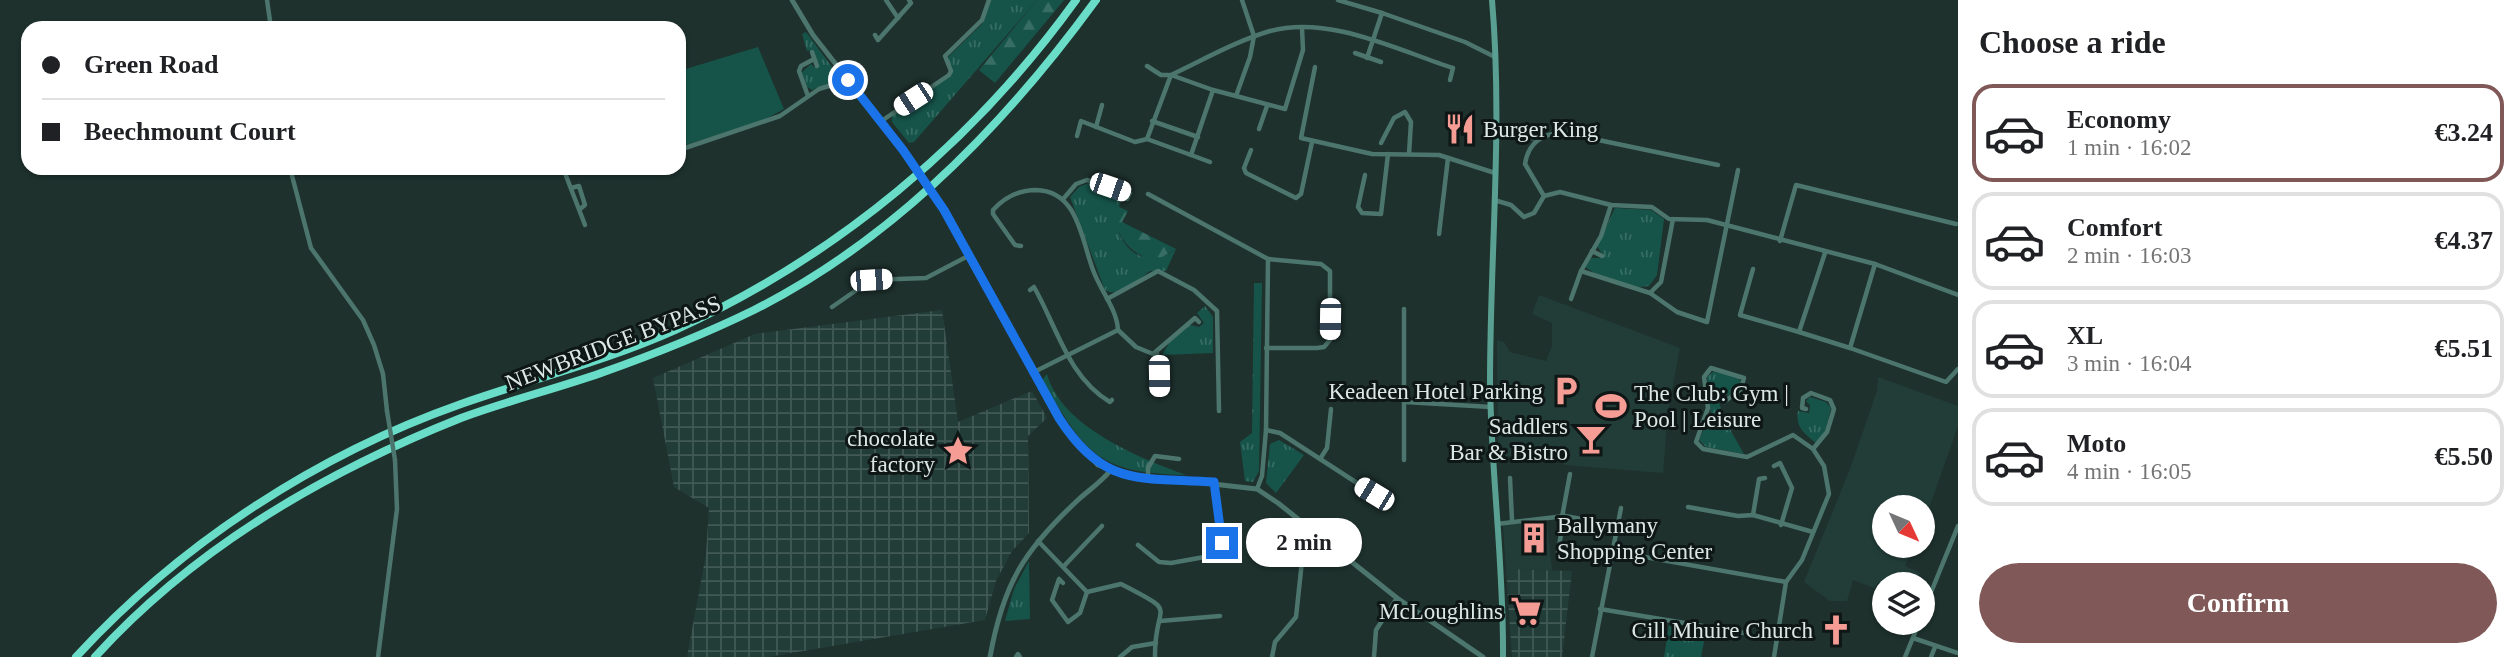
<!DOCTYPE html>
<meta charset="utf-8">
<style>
:root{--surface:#fff;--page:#f6f6f6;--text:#202124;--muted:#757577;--line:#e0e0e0;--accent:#805857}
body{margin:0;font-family:Georgia,serif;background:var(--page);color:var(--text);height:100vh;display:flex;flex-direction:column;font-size:26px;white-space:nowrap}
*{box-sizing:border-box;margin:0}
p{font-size:23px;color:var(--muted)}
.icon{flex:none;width:38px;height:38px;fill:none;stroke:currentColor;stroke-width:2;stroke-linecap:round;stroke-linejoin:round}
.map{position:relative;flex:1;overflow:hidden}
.sheet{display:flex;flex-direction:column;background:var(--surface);width:560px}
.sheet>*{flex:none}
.top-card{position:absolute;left:21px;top:21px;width:665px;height:154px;border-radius:21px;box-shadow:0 2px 5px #0004;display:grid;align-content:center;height:154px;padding:0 21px;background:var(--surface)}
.needle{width:46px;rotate:134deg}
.tools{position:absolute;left:1872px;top:495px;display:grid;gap:14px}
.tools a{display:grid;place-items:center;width:63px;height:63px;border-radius:50%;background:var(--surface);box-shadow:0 2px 5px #0004;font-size:35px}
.end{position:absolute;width:32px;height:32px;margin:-16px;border:9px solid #1a73e8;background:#fff;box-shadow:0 0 0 4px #fff}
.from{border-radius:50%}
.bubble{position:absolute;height:49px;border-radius:24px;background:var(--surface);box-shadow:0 2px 5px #0004;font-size:23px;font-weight:800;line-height:49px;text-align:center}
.car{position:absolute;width:21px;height:42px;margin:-21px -10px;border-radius:9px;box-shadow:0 0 5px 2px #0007;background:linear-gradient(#fff 24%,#345 0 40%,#fff 0 76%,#345 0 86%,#fff 0)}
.top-card b{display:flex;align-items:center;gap:24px;height:66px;font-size:26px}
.top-card b+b{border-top:2px solid var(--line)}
.top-card i{width:18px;height:18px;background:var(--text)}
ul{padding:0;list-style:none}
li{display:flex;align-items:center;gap:21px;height:98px;margin:0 14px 10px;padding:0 7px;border:4px solid var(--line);border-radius:21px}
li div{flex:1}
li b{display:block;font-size:26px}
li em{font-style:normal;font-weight:800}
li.active{border-color:var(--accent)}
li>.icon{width:63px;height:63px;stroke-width:1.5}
h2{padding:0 21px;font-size:32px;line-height:84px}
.button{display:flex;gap:14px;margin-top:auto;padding:14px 21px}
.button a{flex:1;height:80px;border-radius:42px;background:var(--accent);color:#fff;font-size:28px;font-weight:800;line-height:80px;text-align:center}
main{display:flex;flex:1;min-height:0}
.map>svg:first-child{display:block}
.built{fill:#223d38}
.industrial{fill:url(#industrial-grid)}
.grass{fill:url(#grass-tufts)}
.forest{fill:url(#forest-firs)}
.green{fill:#16544a}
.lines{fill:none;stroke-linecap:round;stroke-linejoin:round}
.minor{stroke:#4c766d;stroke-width:4.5}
.tertiary{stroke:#4c766d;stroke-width:5}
.secondary{stroke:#59a092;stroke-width:6}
.motorway{stroke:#69ddc8;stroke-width:8}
.minor-bridge{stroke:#4c766d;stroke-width:4.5}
.tertiary-bridge{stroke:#4c766d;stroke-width:5}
.route{stroke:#1a73e8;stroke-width:9}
.labels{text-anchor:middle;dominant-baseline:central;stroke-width:6;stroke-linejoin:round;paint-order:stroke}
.poi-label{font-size:23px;fill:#dce8e5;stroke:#0e1715;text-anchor:end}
.street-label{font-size:23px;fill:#dce8e5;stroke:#0e1715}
</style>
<main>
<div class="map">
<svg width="1958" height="657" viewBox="0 0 1958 657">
<defs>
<pattern id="industrial-grid" width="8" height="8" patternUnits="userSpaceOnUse" patternTransform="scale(1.75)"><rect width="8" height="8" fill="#223d38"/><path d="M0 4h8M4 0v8" fill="none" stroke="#425955"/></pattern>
<pattern id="grass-tufts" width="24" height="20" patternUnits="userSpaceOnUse" patternTransform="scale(1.75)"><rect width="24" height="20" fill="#16544a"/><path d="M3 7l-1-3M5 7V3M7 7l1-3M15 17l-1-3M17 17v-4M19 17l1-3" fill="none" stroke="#376d64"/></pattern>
<pattern id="forest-firs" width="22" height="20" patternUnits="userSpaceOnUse" patternTransform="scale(1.75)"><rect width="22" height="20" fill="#16544a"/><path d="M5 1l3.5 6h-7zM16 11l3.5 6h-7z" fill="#376d64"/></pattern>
</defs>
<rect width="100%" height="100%" fill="#1e312d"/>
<g class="built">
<polygon points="1539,295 1680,348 1668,411 1663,473 1565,465 1556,457 1498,456 1497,340 1504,342 1510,352 1546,361 1552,346 1552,323 1532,314"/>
<polygon points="1878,377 1958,406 1958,426 1923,525 1923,508 1885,508 1885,546 1913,546 1905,566 1920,573 1916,584 1878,583 1874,588 1853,580 1847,601 1830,601 1804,582 1850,469 1877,391"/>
<polygon points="1507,521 1547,521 1552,570 1506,569 1503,526"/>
</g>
<g class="industrial">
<polygon points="942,310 958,422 1032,391 1047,418 1028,436 1029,533 1012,551 996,581 985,620 768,657 687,657 706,554 709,508 674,487 653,378 755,334"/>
<polygon points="1506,569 1572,571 1562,657 1512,657"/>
</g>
<g class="grass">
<polygon points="991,0 1037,0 914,142 909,143 892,122 892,115 952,75 948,57 982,24"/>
<polygon points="806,32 838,75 834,81 812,90 806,86 802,72 811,64 814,67 818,66 813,50 807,51 802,34"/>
<path d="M 1089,183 L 1123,195 C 1102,227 1135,279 1176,249 L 1166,271 L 1150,271 C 1139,279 1119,299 1105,290 L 1070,197 L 1079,187 Z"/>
<path d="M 1615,208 L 1651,210 L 1664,219 L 1657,275 L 1649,286 C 1633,290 1598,278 1586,267 L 1591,258 L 1601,258 L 1603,255 L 1597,246 Z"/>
<polygon points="1254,283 1262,283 1259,471 1253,482 1245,481 1240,442 1252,433"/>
<polygon points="1205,306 1213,317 1213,353 1162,355 1171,340 1190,325 1199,327 1204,323 1197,313"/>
<polygon points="1714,371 1738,378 1742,383 1738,390 1730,396 1722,393 1717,399 1721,408 1719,410 1744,454 1706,447 1699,440 1711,414 1707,377"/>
<path d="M 1047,374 C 1061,427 1140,458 1186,475 C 1096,473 1086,453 1042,380 Z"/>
<path d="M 1810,397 L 1826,402 L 1831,408 L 1825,432 L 1816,443 C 1805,434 1795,427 1798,411 L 1809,413 L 1810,405 L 1806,401 Z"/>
<polygon points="1279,440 1304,455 1276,493 1266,483 1270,444"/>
<polygon points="1029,561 1030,619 1005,621 1014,589"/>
<polygon points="1669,625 1706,631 1701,657 1664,657"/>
</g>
<g class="forest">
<polygon points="1037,0 1064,0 995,83 979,70"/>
<path d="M 1123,195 L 1119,207 L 1128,211 L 1122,222 L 1176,249 L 1155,261 C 1126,254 1104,223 1123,195 Z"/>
</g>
<polygon class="green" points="758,47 784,109 762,121 679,147 679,71"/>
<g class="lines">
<g class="minor">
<polyline points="267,0 271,28"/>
<polyline points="886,0 898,18"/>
<polyline points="1242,0 1254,36 1250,57 1236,96 1285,109 1303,50 1302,28"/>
<polyline points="1338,0 1382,13"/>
<polyline points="875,35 878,40 911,3 909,0"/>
<polyline points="812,52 817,66"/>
<polyline points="1355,53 1381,62"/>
<polyline points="1367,58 1382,13 1465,42 1495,57"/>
<path d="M 1147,66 L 1161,75 L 1171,75 C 1203,60 1236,41 1270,31 C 1330,15 1397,50 1453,68 L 1450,80"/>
<polyline points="1315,67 1301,138 1372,154 1439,155 1495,173"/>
<polyline points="808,96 799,71 801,66 814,59"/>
<polyline points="1152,121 1198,137"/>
<polyline points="880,122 949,75 951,71 945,56 982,20 989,0"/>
<polyline points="1096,127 1102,105"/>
<polyline points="1497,128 1518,136 1539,139"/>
<polyline points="1259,129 1267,106"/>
<polyline points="1077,136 1081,121 1135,142 1147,139 1171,75 1213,90"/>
<polyline points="1147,139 1191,155"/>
<polyline points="1381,143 1394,118 1405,112 1411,122 1409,154"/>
<polyline points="679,150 780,116 819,89 848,80"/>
<polyline points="1251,150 1244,168 1246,173 1296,198 1301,194 1312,142"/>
<polyline points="679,160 683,157 683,149"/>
<polyline points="1210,162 1191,155 1213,90 1236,96"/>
<polyline points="290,168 311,248 363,320 374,345 383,374 387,411"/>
<polyline points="563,168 585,225"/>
<polyline points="640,170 650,172 659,168"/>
<polyline points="1365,175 1358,207 1362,213 1381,214 1388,154"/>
<polyline points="571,188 579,186 585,205 580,209"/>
<polyline points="1148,194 1268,259 1266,430 1262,476 1257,489"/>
<path d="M 1544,196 L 1525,164 C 1528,143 1543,132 1565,133 L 1718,165"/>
<polyline points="1064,198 1076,184 1087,180 1130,193 1127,199"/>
<polyline points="1494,200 1511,205 1524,217 1534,213 1544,196 1560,192 1611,205 1652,207 1669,219 1707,220 1875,264"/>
<polyline points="1611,205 1601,236 1581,271 1650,293"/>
<polyline points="1673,219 1661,282 1650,293 1677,312 1707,322 1738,170"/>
<polyline points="1439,234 1448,158"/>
<polyline points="1780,241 1796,185 1956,224"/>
<path d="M 1021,246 L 1015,245 L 993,214 L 993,210 C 1005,197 1019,190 1036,190 C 1078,191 1081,238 1093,270 C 1100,290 1117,309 1118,330"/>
<polyline points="1592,251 1602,256"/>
<polyline points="1825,253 1799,332 1850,348 1875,264 1958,295"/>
<polyline points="1753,269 1740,315 1799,332"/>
<polyline points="870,273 871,280"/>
<path d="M 1030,290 L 1034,287 C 1057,327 1068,377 1110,402 L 1112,400"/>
<polyline points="1107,299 1158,271 1194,290 1217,311 1219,411"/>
<polyline points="1571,299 1581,271"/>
<polyline points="832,307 871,280 926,278 970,255"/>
<polyline points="1266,348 1317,348 1324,347 1330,340 1330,271 1321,264 1268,259"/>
<polyline points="1850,348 1946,382 1958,369"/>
<polyline points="1034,372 1118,330 1136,347 1153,354 1195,318 1199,322"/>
<polyline points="1154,392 1159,394 1157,353"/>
<polyline points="1722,399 1724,402 1741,389 1744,378 1711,368 1704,377 1708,408 1696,442 1703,449 1747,457 1793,435 1813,449 1824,466 1829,494 1802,560 1786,582"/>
<polyline points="1405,402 1491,407"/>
<polyline points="1806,409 1802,408 1803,398 1811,393 1830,400 1834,409 1827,432 1813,449"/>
<polyline points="1266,430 1280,433 1374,494 1388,498"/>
<polyline points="1320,459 1327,448 1331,409"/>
<polyline points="1404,460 1404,309"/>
<polyline points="1774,466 1780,463 1792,488 1781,525"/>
<polyline points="1148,477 1148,468 1155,456 1179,459"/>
<polyline points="1510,478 1512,520"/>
<polyline points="1688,507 1738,516 1753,515 1813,532"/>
<polyline points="1753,515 1759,479 1765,478"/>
<polyline points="1562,517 1570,474"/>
<polyline points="1497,524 1565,516 1581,519"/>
<path d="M 1038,541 L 1087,592 L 1121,584 C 1182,615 1154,601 1155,657"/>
<polyline points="1138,545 1159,562 1171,563 1221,554 1223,549 1214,483"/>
<polyline points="1611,551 1786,582 1774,657"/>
<polyline points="1558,552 1564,516"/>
<polyline points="1064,566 1102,526"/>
<polyline points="1063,583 1059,579 1052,600 1068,622 1080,613 1087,592"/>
<polyline points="1600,609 1745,633"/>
<polyline points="1923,612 1958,526"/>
<polyline points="1160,621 1220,616"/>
<polyline points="1913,638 1958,653"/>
<polyline points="378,657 397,509 395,460"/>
<polyline points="1016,657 1018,654 1020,657"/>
<polyline points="1120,657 1132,647 1156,643"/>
<polyline points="1272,657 1275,642 1296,617 1302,561 1320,537"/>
<polyline points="1374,657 1376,630 1397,598"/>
<polyline points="1592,657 1621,508"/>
<polyline points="1905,657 1919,623"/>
<polyline points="1931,657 1935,647"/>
</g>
<g class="tertiary">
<polyline points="792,0 813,35 903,150"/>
<polyline points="944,210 1065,428 1098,465 1124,474 1257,489 1278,503 1397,598 1483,657"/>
<path d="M 990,657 C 1003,584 1024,550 1078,500 C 1089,490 1101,482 1110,471"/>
</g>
<path class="secondary" d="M 1492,0 C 1503,127 1490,254 1490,382 C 1491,474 1504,565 1503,657"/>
<g class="motorway">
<path d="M 76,657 C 180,544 316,455 461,404 C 532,379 606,361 675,330 C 836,257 973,143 1076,0"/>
<path d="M 95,657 C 194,548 325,472 461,418 C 507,401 555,389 601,373 C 652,355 705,334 754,310 C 893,240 1005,125 1096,0"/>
</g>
<polyline class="minor-bridge" points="387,411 395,460"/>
<polyline class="tertiary-bridge" points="903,150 944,210"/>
</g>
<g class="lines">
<path class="route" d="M 848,80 L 903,150 L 944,210 L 1059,418 C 1104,488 1139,477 1214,482 L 1222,543"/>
</g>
<defs>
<g id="restaurant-bare" transform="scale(2.415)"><path d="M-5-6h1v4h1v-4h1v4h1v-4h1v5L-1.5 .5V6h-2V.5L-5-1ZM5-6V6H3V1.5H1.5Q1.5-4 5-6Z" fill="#f59c95" stroke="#0e1715" stroke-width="2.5" paint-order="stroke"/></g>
<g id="parking-bare" transform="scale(2.415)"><path d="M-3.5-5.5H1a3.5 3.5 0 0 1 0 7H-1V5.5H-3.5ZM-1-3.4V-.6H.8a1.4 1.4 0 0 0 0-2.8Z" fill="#f59c95" stroke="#0e1715" stroke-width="2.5" paint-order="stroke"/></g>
<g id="stadium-bare" transform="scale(2.415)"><path d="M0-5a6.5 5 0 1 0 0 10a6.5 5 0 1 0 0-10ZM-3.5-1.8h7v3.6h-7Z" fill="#f59c95" stroke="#0e1715" stroke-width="2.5" paint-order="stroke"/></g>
<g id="bar-bare" transform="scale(2.415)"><path d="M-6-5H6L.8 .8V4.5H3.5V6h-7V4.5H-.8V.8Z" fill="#f59c95" stroke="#0e1715" stroke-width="2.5" paint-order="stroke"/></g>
<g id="sight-bare" transform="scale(2.415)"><path d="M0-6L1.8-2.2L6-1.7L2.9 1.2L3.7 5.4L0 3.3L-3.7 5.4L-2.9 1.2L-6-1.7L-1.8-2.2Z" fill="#f59c95" stroke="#0e1715" stroke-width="2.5" paint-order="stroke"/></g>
<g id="building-bare" transform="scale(2.415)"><path d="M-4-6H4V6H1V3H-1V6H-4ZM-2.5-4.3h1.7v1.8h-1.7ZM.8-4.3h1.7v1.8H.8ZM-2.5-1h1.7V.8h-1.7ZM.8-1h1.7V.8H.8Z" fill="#f59c95" stroke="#0e1715" stroke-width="2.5" paint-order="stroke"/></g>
<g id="supermarket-bare" transform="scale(2.415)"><path d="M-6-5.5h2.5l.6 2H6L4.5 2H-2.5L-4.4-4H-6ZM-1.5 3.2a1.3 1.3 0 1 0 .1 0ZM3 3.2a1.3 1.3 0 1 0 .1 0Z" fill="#f59c95" stroke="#0e1715" stroke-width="2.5" paint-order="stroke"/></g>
<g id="church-bare" transform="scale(2.415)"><path d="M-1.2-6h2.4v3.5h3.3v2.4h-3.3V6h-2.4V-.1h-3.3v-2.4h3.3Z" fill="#f59c95" stroke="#0e1715" stroke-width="2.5" paint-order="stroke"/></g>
</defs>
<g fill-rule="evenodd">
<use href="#restaurant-bare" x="1460" y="129"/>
<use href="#parking-bare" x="1566" y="391"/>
<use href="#stadium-bare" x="1611" y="406"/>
<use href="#bar-bare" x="1591" y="439"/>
<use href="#sight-bare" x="958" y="451"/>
<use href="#building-bare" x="1534" y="538"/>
<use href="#supermarket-bare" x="1526" y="611"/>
<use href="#church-bare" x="1836" y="630"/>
</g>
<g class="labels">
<g class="poi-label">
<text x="1483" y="129" text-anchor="start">Burger King</text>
<text x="1543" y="391">Keadeen Hotel Parking</text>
<text x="1634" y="393" text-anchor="start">The Club: Gym |<tspan x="1634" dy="26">Pool | Leisure</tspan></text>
<text x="1568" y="426">Saddlers<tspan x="1568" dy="26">Bar &amp; Bistro</tspan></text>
<text x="935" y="438">chocolate<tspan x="935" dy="26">factory</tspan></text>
<text x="1557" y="525" text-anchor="start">Ballymany<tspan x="1557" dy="26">Shopping Center</tspan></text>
<text x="1503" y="611">McLoughlins</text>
<text x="1813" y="630">Cill Mhuire Church</text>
</g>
<g class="street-label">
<text transform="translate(613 343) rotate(-21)">NEWBRIDGE BYPASS</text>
</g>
</g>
</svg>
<div class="tools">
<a><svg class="needle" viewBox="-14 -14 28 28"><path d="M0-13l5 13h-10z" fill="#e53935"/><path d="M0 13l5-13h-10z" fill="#757577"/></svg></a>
<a><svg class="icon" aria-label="layers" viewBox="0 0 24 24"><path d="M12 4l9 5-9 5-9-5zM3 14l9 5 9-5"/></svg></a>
</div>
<i class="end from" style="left:848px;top:80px"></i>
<i class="end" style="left:1222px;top:543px"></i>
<div class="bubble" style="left:1246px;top:518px;width:116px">2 min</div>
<i class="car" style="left:913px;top:99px;rotate:237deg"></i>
<i class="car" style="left:1110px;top:187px;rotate:109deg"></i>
<i class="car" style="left:871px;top:280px;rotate:86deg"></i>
<i class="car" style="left:1330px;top:319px;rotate:181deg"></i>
<i class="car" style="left:1159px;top:376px;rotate:179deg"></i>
<i class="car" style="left:1374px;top:494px;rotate:301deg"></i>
<div class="top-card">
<b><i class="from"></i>Green Road</b>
<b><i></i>Beechmount Court</b>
</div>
</div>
<section class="sheet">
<h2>Choose a ride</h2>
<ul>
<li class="active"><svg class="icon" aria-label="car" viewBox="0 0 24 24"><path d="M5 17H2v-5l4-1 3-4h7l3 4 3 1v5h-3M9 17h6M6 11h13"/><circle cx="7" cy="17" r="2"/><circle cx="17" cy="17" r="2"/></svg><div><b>Economy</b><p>1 min · 16:02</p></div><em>€3.24</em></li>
<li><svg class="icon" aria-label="car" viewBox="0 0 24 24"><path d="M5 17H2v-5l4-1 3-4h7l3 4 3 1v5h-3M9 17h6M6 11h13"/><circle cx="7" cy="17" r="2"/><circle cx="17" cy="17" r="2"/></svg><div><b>Comfort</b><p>2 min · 16:03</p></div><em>€4.37</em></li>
<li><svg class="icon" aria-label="car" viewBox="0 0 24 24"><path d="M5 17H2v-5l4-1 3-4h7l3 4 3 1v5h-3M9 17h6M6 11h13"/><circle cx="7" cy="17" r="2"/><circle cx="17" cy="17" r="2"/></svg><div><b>XL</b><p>3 min · 16:04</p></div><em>€5.51</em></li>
<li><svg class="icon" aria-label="car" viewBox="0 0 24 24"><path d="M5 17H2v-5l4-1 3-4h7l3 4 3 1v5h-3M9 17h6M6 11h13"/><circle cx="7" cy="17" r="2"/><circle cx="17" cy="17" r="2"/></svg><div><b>Moto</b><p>4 min · 16:05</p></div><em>€5.50</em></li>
</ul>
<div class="button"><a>Confirm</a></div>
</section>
</main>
